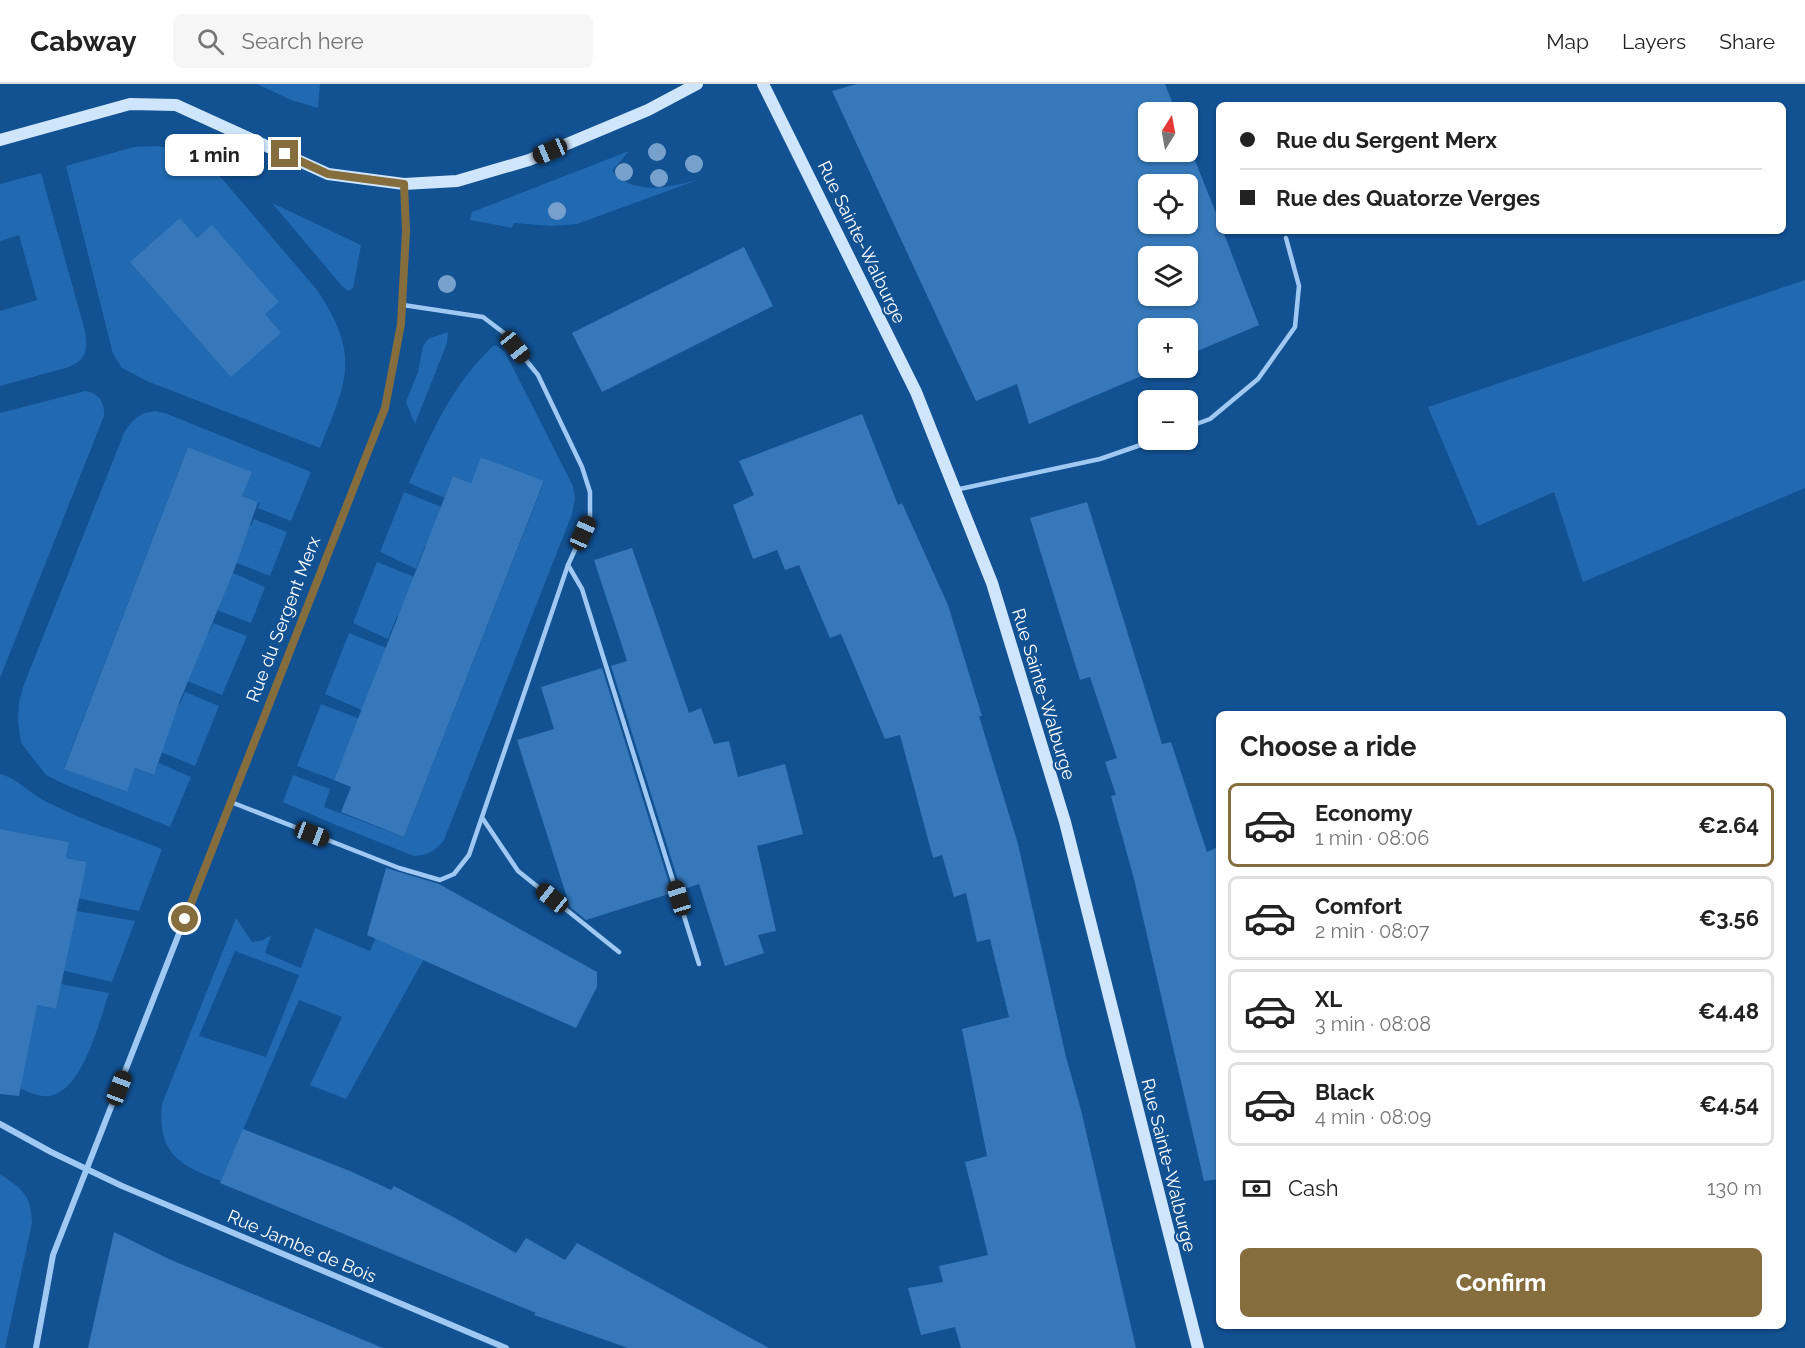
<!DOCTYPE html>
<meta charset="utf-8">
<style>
:root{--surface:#fff;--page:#f6f6f6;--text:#222;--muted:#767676;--line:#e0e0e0;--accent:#856d3e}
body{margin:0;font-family:Raleway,sans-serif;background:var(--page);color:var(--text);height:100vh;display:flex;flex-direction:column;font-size:22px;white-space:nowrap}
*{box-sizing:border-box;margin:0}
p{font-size:20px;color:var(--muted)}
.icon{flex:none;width:33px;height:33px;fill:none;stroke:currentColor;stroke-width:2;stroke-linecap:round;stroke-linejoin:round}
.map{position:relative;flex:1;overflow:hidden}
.sheet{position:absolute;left:1216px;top:627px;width:570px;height:618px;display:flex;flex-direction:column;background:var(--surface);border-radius:9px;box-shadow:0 2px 4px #0004}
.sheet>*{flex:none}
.guide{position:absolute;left:1216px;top:18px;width:570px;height:132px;border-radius:9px;box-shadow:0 2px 4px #0004;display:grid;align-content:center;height:132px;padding:0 24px;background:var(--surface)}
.needle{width:39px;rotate:11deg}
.tools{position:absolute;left:1138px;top:18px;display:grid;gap:12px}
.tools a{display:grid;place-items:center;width:60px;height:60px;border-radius:9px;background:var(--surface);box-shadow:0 2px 4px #0004;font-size:30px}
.end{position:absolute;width:27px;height:27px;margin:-14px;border:8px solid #856d3e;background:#fff;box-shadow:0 0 0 3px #fff}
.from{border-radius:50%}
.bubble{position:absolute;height:42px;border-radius:9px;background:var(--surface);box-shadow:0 2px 4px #0004;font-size:20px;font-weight:700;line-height:42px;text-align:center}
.car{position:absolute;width:18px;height:36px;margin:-18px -9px;border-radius:8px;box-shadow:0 0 4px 2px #0007;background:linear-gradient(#222 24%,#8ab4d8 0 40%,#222 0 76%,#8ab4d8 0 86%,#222 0)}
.guide b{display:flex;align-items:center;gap:21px;height:57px;font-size:22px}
.guide b+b{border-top:2px solid var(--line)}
.guide i{width:15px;height:15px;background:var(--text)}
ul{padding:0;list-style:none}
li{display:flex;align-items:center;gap:18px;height:84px;margin:0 12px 9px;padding:0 12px;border:3px solid var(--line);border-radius:9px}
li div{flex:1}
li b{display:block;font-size:22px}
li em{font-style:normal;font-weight:700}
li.active{border-color:var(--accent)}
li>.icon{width:54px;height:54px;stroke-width:1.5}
h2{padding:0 24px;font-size:27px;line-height:72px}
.pay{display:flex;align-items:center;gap:15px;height:66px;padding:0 24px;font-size:22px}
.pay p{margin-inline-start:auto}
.cta{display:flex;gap:12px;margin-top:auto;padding:12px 24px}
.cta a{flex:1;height:69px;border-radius:9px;background:var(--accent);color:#fff;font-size:24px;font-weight:700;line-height:69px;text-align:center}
header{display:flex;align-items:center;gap:36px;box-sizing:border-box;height:84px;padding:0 30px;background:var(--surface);border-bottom:2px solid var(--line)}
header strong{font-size:28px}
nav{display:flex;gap:33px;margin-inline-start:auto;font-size:21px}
.search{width:420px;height:54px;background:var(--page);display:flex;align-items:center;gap:15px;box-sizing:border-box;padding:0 21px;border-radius:9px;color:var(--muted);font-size:22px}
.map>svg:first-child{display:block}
.green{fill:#2169b0;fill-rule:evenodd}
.building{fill:#3678ba;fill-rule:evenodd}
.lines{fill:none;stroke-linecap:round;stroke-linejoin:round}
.lane{stroke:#9fc9f2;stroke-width:4.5}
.street{stroke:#9fc9f2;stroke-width:6}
.secondary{stroke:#cee5fc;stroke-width:12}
.tree{fill:#76a1cd}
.route{stroke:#856d3e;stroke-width:8}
.labels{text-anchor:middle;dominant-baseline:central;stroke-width:4.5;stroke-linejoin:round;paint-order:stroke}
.street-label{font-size:18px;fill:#fff;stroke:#125192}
</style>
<header>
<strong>Cabway</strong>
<div class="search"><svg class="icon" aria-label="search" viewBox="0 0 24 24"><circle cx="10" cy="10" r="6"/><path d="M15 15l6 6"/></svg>Search here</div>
<nav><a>Map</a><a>Layers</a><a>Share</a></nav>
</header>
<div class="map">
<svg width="1805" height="1264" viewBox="0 0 1805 1264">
<rect width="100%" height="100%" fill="#125192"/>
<g class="green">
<polygon points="257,0 320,0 318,24 291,16"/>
<path d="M 156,62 C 178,65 195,70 213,84 L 317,206 C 361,272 347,296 320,364 L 149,298 L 122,284 L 113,270 L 66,82 L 134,63 Z"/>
<path d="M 629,67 L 612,87 C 634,113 675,103 703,94 L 577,140 L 551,142 L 514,139 L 512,144 L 470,136 L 472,128 Z"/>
<path d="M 41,89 L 85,247 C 87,266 88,274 69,283 L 0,302 L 0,227 L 37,216 L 19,151 L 0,157 L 0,100 Z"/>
<polygon points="272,119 361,161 353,204 348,207 342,202"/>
<polygon points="1805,196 1805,404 1583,498 1554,408 1478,442 1428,323"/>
<polygon points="448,248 447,259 415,340 406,318 418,288 423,262 428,255"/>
<path d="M 493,262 L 497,262 L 505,268 L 573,402 L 575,415 L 572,430 L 444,756 C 435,767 429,771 414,772 L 336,741 L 283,718 L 293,691 L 330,705 L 324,723 L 404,753 L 544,398 L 482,373 L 471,399 L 453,392 L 445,414 L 409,399 C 431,349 452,301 493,262 Z"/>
<path d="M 85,307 C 99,309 105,318 104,332 L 0,594 L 0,329 Z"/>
<path d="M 155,327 L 165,329 L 311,388 L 291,437 L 258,424 L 260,419 L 242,412 L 251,388 L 188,363 L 64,684 L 126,708 L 135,684 L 153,691 L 159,679 L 191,693 L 170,743 L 64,700 L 46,691 L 21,659 L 18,637 L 19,618 L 23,603 L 124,349 C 133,335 139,329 155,327 Z"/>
<polygon points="404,408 459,430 444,468 425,462 416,485 380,468"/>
<polygon points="233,435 251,442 254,435 287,448 270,492 219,472"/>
<polygon points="377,478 432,500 416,539 397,532 388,555 353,539"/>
<polygon points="233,489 265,503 251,539 201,520 210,494 228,501"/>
<polygon points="213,539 247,552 222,611 172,591 191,543 208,550"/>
<polygon points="349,549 404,571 362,626 325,610"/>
<polygon points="185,608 219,622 195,682 144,661 163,613 180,620"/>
<polygon points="321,620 376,641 360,681 342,675 334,696 297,682"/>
<path d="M 0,690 C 19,695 30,710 47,718 C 84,737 124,750 162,765 L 139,827 L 58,810 L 61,796 L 82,800 L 87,778 L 66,774 L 69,758 L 4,746 L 0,763 Z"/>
<path d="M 391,819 L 440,846 L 346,1015 L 310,1001 L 342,933 L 299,916 L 221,1097 C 179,1082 157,1069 162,1020 L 236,834 L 252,858 L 263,856 L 271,851 L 265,869 L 301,884 L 315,844 L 370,867 ZM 235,867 L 299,891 L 266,973 L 199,952 Z"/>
<polygon points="77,827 135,837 112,898 44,882"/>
<path d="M 61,900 L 109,909 C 99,937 84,1005 50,1012 C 37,1014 22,1005 10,1000 L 0,940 L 37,921 L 56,925 Z"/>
<path d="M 0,1090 C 23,1106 31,1110 32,1139 L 5,1264 L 0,1264 Z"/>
</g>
<g class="building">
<path d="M 857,0 L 1165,0 L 1176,28 L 1149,28 L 1149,68 L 1188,68 L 1188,59 L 1220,139 L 1220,147 L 1223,147 L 1259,241 L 1188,271 L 1188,244 L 1149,244 L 1149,284 L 1160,284 L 1029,340 L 1017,300 L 976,317 L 832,7 ZM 1149,100 L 1188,100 L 1188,140 L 1149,140 ZM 1149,172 L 1188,172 L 1188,212 L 1149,212 Z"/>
<polygon points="180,134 197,154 212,141 279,218 265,230 281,249 231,293 130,178"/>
<polygon points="744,163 773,222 602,308 572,249"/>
<polygon points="862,330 898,421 902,419 948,521 982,632 979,632 1018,760 1066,973 1081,1026 1136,1264 961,1264 955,1243 921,1251 908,1204 943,1198 939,1182 988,1171 965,1078 987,1072 962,945 1009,933 990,855 977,858 966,809 954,813 942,771 933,774 900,651 885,655 841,550 830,554 799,481 785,486 777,466 753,475 733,421 754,411 739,377"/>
<polygon points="188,363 252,388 242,412 258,418 233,489 179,619 154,691 135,684 127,708 64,685"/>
<polygon points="481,373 544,397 404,753 341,728 351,703 334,696 453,392 471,399"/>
<polygon points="1087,418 1162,660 1171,658 1207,768 1220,762 1220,1095 1204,1097 1134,795 1111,712 1116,711 1105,678 1117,674 1090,593 1080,596 1030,434"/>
<polygon points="632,464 689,629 701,624 714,660 729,657 738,693 785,680 803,750 757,762 776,847 758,851 764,869 725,882 699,800 681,806 611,582 627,577 594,476"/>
<polygon points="602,584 672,809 586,836 570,823 517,656 554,645 541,603"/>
<polygon points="0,745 69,758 66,774 87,778 56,925 37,921 19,1012 0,1010"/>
<polygon points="386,784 439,800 597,888 597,903 576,944 367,851"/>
<polygon points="243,1045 350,1087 391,1106 394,1102 457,1135 516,1169 526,1154 565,1176 577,1159 769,1264 628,1264 534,1231 536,1229 220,1099"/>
<polygon points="114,1148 169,1175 383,1264 88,1264"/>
</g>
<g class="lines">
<g class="lane">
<polyline points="1188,343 1210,335 1258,295 1295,243 1299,202 1286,154"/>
<polyline points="955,406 1100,375 1155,356"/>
<polyline points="568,481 582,505 699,880"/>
<polyline points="231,718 399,784 440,796 454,790 469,771 568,481 590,433 590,408 582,383 538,291 504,249 483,233 403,221"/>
<polyline points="483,735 518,787 619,868"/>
</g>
<g class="street">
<polyline points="0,1040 51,1068 122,1102 506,1264"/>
<polyline points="36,1264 53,1171 385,324 401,240 406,147 404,100"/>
</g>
<g class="secondary">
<polyline points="763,0 916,308 992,499 1065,738 1198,1264"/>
<polyline points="0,56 130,20 176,21 328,90 404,100 457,97 529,76 648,26 697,0"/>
</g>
</g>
<g class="tree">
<circle cx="657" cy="68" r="9"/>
<circle cx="694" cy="80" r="9"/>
<circle cx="624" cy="88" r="9"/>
<circle cx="659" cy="94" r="9"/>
<circle cx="557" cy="127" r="9"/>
<circle cx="447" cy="200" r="9"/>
</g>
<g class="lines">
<polyline class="route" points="185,835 385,324 401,240 406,147 404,100 328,90 285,70"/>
</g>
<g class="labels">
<g class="street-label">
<text transform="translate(862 158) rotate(64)">Rue Sainte-Walburge</text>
<text transform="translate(283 535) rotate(-69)">Rue du Sergent Merx</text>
<text transform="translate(1044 610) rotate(73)">Rue Sainte-Walburge</text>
<text transform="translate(1169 1081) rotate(76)">Rue Sainte-Walburge</text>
<text transform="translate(302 1162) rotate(23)">Rue Jambe de Bois</text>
</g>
</g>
</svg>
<div class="tools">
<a><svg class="needle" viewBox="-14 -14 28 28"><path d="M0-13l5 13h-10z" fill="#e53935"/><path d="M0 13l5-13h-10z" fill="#767676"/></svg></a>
<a><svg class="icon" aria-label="locate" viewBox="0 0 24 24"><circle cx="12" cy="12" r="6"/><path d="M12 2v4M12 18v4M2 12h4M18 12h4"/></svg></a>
<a><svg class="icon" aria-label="layers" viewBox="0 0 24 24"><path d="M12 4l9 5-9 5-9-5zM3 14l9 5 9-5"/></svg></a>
<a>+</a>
<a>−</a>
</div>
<i class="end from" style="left:185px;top:835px"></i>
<i class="end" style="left:285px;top:70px"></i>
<div class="bubble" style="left:165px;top:50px;width:99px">1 min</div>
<i class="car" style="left:550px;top:67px;rotate:247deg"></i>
<i class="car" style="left:515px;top:263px;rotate:141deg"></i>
<i class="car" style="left:583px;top:449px;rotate:24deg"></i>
<i class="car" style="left:312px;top:750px;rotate:111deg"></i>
<i class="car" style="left:552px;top:814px;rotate:309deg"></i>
<i class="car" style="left:679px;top:814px;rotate:343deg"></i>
<i class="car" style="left:119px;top:1004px;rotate:21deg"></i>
<div class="guide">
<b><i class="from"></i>Rue du Sergent Merx</b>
<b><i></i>Rue des Quatorze Verges</b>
</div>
<section class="sheet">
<h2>Choose a ride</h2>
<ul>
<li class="active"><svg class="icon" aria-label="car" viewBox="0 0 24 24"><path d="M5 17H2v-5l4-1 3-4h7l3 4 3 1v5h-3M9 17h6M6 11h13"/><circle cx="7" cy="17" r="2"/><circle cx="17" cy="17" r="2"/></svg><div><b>Economy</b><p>1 min · 08:06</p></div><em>€2.64</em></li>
<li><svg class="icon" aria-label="car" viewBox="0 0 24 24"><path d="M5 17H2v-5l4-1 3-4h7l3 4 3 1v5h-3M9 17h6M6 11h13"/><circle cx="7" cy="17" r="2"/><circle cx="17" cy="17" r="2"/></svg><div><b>Comfort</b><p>2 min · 08:07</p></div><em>€3.56</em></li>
<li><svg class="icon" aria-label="car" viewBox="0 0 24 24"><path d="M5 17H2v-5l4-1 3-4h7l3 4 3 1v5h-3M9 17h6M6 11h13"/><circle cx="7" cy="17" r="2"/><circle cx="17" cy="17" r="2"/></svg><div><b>XL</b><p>3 min · 08:08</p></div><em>€4.48</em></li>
<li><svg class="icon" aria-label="car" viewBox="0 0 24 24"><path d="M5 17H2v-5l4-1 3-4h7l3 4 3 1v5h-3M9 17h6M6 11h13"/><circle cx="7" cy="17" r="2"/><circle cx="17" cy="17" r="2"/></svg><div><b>Black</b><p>4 min · 08:09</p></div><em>€4.54</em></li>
</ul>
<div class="pay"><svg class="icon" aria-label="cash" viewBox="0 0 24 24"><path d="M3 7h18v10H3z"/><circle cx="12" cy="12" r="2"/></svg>Cash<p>130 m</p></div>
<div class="cta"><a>Confirm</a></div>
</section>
</div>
